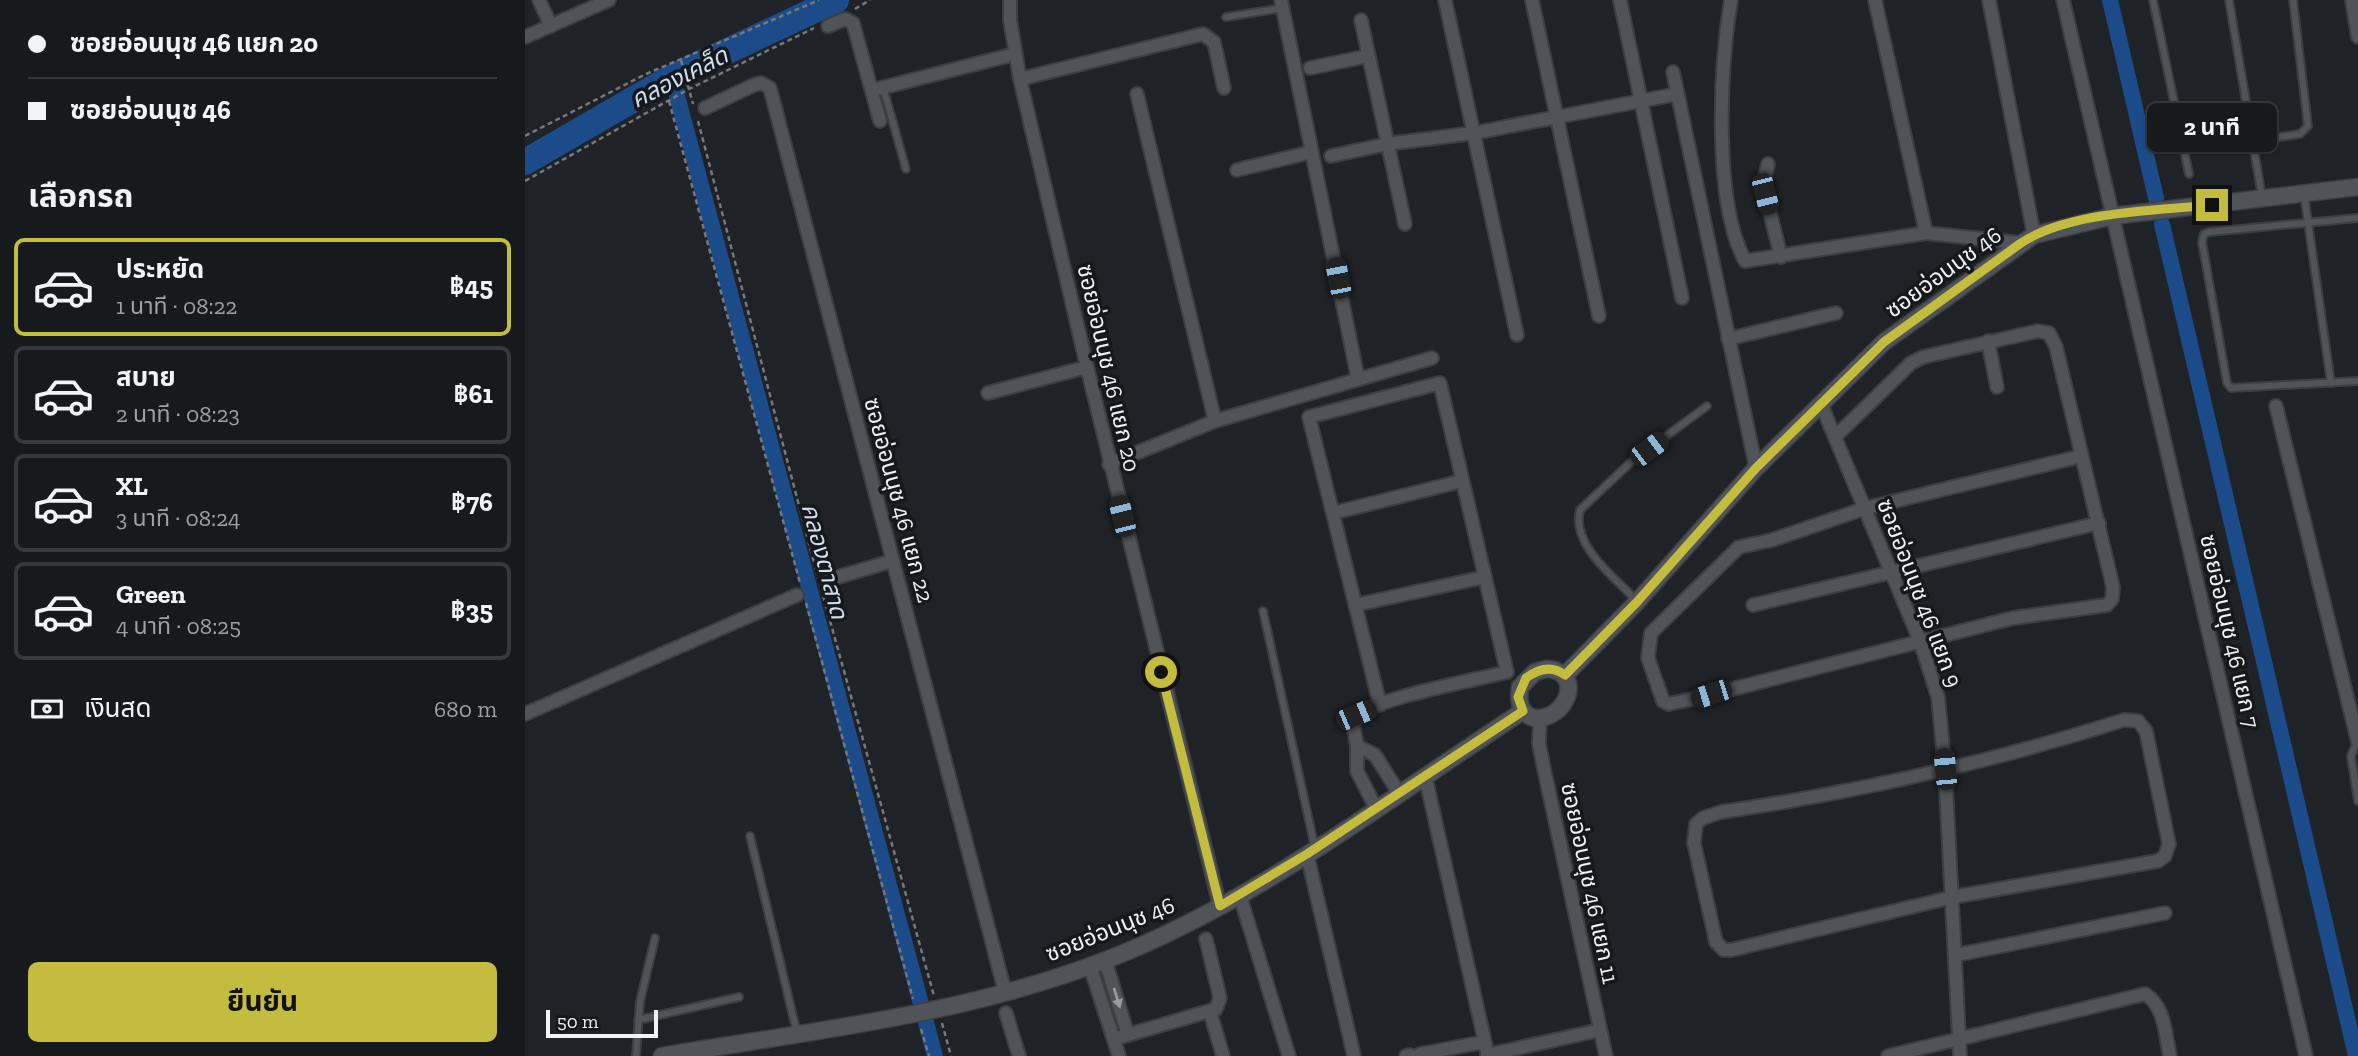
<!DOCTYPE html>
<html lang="th">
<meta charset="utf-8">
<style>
:root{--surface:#171a1c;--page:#242729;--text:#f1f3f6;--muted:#9ea1a3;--line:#36383b;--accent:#c4bc3e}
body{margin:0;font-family:"Zilla Slab","Noto Sans Thai",serif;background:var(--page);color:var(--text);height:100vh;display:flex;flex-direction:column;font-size:26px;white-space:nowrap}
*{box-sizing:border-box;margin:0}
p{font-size:23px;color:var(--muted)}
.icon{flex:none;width:38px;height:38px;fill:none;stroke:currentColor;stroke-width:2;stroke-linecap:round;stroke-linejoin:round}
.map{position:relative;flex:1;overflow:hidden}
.panel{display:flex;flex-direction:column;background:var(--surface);width:525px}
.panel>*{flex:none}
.guide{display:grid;align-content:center;height:154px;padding:0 28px;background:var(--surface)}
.scale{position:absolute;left:21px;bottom:18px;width:112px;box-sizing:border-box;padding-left:7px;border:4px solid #f0f2f5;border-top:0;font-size:19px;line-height:24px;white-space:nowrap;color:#f0f2f5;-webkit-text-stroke:5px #16191c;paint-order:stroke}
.end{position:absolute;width:32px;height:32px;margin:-16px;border:9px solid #c4bc3e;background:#111;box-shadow:0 0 0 4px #111}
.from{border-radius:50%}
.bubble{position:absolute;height:49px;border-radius:10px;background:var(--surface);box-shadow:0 2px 5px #0004,0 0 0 2px var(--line);font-size:23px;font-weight:700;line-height:49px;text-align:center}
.car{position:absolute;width:21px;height:42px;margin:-21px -10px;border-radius:9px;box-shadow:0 0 5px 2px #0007;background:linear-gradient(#222 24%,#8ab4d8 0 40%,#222 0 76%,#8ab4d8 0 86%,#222 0)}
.guide b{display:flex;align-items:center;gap:24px;height:66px;font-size:26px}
.guide b+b{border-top:2px solid var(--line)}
.guide i{width:18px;height:18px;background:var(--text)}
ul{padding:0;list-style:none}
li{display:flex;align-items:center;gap:21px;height:98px;margin:0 14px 10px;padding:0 14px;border:4px solid var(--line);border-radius:10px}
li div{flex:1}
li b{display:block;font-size:26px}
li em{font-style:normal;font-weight:700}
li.current{border-color:var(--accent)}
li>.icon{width:63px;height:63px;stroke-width:1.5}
h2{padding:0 28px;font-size:32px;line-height:84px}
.pay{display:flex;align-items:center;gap:18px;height:77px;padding:0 28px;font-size:26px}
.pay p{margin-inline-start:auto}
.action{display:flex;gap:14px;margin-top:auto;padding:14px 28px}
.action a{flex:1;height:80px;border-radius:10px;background:var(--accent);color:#111;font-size:28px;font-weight:700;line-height:80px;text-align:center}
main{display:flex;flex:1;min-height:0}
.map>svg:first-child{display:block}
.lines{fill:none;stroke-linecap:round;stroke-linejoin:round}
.canal{stroke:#1b4b88;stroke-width:16}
.river{stroke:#1b4b88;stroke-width:26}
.service-casing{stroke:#3c3e42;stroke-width:10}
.minor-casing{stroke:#3c3e42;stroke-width:16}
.tertiary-casing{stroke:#3c3e42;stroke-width:19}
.path{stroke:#76787c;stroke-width:2.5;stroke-dasharray:5 3.5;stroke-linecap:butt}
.service{stroke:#505458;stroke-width:6}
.minor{stroke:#505458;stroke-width:12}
.tertiary{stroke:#505458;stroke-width:16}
.oneway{fill:#989b9f}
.route{stroke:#c4bc3e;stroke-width:9}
.labels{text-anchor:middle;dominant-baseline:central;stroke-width:7;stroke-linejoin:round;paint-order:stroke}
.street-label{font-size:23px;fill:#f0f2f5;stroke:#16191c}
.water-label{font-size:24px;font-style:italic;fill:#d1def0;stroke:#16191c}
</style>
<main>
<section class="panel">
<div class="guide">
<b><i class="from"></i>ซอยอ่อนนุช 46 แยก 20</b>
<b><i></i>ซอยอ่อนนุช 46</b>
</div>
<h2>เลือกรถ</h2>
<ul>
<li class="current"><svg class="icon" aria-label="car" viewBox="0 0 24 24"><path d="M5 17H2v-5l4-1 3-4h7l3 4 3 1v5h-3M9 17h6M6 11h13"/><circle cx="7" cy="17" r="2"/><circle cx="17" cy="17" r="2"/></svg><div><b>ประหยัด</b><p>1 นาที · 08:22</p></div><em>฿45</em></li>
<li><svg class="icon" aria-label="car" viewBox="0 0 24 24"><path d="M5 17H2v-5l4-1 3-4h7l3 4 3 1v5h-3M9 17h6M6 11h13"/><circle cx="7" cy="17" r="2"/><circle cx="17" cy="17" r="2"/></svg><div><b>สบาย</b><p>2 นาที · 08:23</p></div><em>฿61</em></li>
<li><svg class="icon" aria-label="car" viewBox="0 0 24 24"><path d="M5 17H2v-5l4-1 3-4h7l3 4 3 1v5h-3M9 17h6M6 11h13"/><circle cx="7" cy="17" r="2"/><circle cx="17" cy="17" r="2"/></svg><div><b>XL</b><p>3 นาที · 08:24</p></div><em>฿76</em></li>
<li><svg class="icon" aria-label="car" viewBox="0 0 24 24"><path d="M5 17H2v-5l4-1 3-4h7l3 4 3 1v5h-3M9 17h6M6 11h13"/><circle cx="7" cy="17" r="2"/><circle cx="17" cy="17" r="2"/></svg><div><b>Green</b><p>4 นาที · 08:25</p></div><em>฿35</em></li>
</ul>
<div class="pay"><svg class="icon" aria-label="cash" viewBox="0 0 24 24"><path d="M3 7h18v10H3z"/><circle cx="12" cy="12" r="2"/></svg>เงินสด<p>680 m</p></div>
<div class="action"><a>ยืนยัน</a></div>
</section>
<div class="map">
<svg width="1833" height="1056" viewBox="0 0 1833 1056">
<rect width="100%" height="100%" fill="#1f2226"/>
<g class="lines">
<g class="canal">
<polyline points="1585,0 1631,198"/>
<polyline points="147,77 410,1056"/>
<polyline points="1637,224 1831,1056"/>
</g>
<polyline class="river" points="0,162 147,77 311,0"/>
<g class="service-casing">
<g id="service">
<polyline points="1628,0 1664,174"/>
<polyline points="1704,0 1737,197"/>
<polyline points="701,17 758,8"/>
<polyline points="358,87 381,169"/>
<polyline points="1727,141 1775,134 1783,126 1768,0"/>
<polyline points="1779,194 1806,383"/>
<polyline points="1833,218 1684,232 1679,234 1677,242 1702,383 1706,388 1833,381"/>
<path d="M 1111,600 C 1089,577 1046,545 1055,510 L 1105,463 L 1182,406"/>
<polyline points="738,611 790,848"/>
<polyline points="1832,742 1826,756 1833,801"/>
<polyline points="225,836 272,1033"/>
<polyline points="113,1020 214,997"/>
<polyline points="111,1056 115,1002 130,938"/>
</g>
</g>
<g class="minor-casing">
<g id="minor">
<polyline points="14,0 26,26"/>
<polyline points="485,0 485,20 495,79 562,367 695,907"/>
<polyline points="756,0 833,379"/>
<polyline points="920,0 992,335"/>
<polyline points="1007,0 1074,316"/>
<polyline points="1095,0 1157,298"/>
<path d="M 1206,0 C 1195,66 1188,202 1220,261 L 1401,233 L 1496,243"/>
<polyline points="1350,0 1401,233"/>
<polyline points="1464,0 1509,235"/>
<polyline points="1538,0 1781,1056"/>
<polyline points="1827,0 1833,37"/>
<polyline points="836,20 880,224"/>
<polyline points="303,26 320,19 328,23 355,121"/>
<polyline points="0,37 84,0"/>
<polyline points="785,68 843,56"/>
<polyline points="1148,72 1231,468"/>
<polyline points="495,79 678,34 689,42 699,88"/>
<polyline points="348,90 490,54"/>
<polyline points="612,94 690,421"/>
<polyline points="180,108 229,85 236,83 245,88 480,992"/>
<polyline points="806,156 862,144 949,133 1152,94"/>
<polyline points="1243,164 1238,184 1256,257"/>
<polyline points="712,170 787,152"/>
<polyline points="1203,339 1311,313"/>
<polyline points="1463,341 1472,387"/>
<polyline points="463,393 562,367"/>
<polyline points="1296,404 1395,641 1413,697 1420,769 1435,1056"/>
<polyline points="1751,406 1833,742"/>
<polyline points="1311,436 1386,363 1398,357 1513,331 1524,333 1531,347 1588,587 1587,599 1582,605 1488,618 1172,698 1144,704 1138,701 1123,658 1126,633 1214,547 1247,540 1341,508 1557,456"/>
<polyline points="584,464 690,421 907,358"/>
<polyline points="808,513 937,481"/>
<polyline points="306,579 367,561"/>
<polyline points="830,605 960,577"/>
<polyline points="1228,605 1574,523"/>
<polyline points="0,714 272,595"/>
<polyline points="1015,718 1014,744 1019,769 1081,1056"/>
<path d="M 1599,720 L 1613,721 L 1621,731 L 1644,844 L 1640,856 L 1633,861 L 1428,897 L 1206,950 L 1199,950 L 1191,942 L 1169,843 L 1171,824 L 1178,818 L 1196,812 C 1333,792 1467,762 1599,720 Z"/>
<path d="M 832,746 L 827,719 C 851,697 947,681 982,672 L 915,383 L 784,417 L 855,705"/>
<polyline points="900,775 963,1056"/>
<polyline points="851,808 832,771 832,746 850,755 874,793"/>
<polyline points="782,854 829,1056"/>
<polyline points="715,896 764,1056"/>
<polyline points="1431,955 1640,913"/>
<polyline points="580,960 603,1035"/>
<polyline points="565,966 594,1056"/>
<polyline points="685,1012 698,1056"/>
<polyline points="481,1013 494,1056"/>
<polyline points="589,1039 691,1009 695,998 681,939"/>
<polyline points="895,1054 959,1042"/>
<polyline points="962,1055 1075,1030"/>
<polyline points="881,1056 885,1055"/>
<path d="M 1363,1056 L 1620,994 C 1640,1006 1640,1034 1645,1056"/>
</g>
</g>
<g class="tertiary-casing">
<g id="tertiary">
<path d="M 1021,669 C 1060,670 1043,721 1009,718 C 994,713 993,700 995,687 L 1010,672 Z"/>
<polyline points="1040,675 1112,602 1231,468 1359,342 1509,235 1588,216 1833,187"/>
<path d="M 137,1056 C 285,1031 439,1015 581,960 C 731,902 864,798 998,711"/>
</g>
</g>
<g class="path">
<polyline points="330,9 345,0"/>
<polyline points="156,60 168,104"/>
<polyline points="144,101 275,583"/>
<polyline points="173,121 292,574"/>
<polyline points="0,136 121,74 294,0"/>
<polyline points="0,181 164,89 289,28"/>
<polyline points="296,588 409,996"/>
<polyline points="281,603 388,999"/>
<polyline points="417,1023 426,1056"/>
<polyline points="396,1029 404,1056"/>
</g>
<use href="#service" class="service"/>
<use href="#minor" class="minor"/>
<use href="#tertiary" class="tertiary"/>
</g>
<defs><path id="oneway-solid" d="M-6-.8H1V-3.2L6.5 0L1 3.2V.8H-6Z" transform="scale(1.75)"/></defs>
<use class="oneway" href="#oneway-solid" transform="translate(592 998) rotate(73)"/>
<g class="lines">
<path class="route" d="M 636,672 L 695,906 L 782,854 L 998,711 L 993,697 L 1001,678 C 1013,669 1027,665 1040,675 L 1112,602 L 1231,468 L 1359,342 L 1496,243 C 1545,211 1629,211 1687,205"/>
</g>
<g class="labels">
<g class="street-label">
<text transform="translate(1418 272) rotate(-36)">ซอยอ่อนนุช 46</text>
<text transform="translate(584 368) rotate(77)">ซอยอ่อนนุช 46 แยก 20</text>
<text transform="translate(374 500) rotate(75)">ซอยอ่อนนุช 46 แยก 22</text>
<text transform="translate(1395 593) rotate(69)">ซอยอ่อนนุช 46 แยก 9</text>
<text transform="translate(1705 631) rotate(77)">ซอยอ่อนนุช 46 แยก 7</text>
<text transform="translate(1065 883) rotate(78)">ซอยอ่อนนุช 46 แยก 11</text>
<text transform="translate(585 929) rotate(-22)">ซอยอ่อนนุช 46</text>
</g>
<g class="water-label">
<text transform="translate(154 77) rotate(-27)">คลองเคล็ด</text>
<text transform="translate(300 561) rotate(75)">คลองตาสาด</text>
</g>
</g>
</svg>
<div class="scale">50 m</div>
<i class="end from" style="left:636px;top:672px"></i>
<i class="end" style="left:1687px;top:205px"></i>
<div class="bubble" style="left:1622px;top:103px;width:130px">2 นาที</div>
<i class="car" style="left:1240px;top:194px;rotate:166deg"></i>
<i class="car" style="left:813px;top:278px;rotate:349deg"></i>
<i class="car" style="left:1124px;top:449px;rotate:53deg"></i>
<i class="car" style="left:597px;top:516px;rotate:346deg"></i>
<i class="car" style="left:1186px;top:694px;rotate:252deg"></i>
<i class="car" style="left:831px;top:715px;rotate:67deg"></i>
<i class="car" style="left:1420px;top:769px;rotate:355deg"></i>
</div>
</main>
